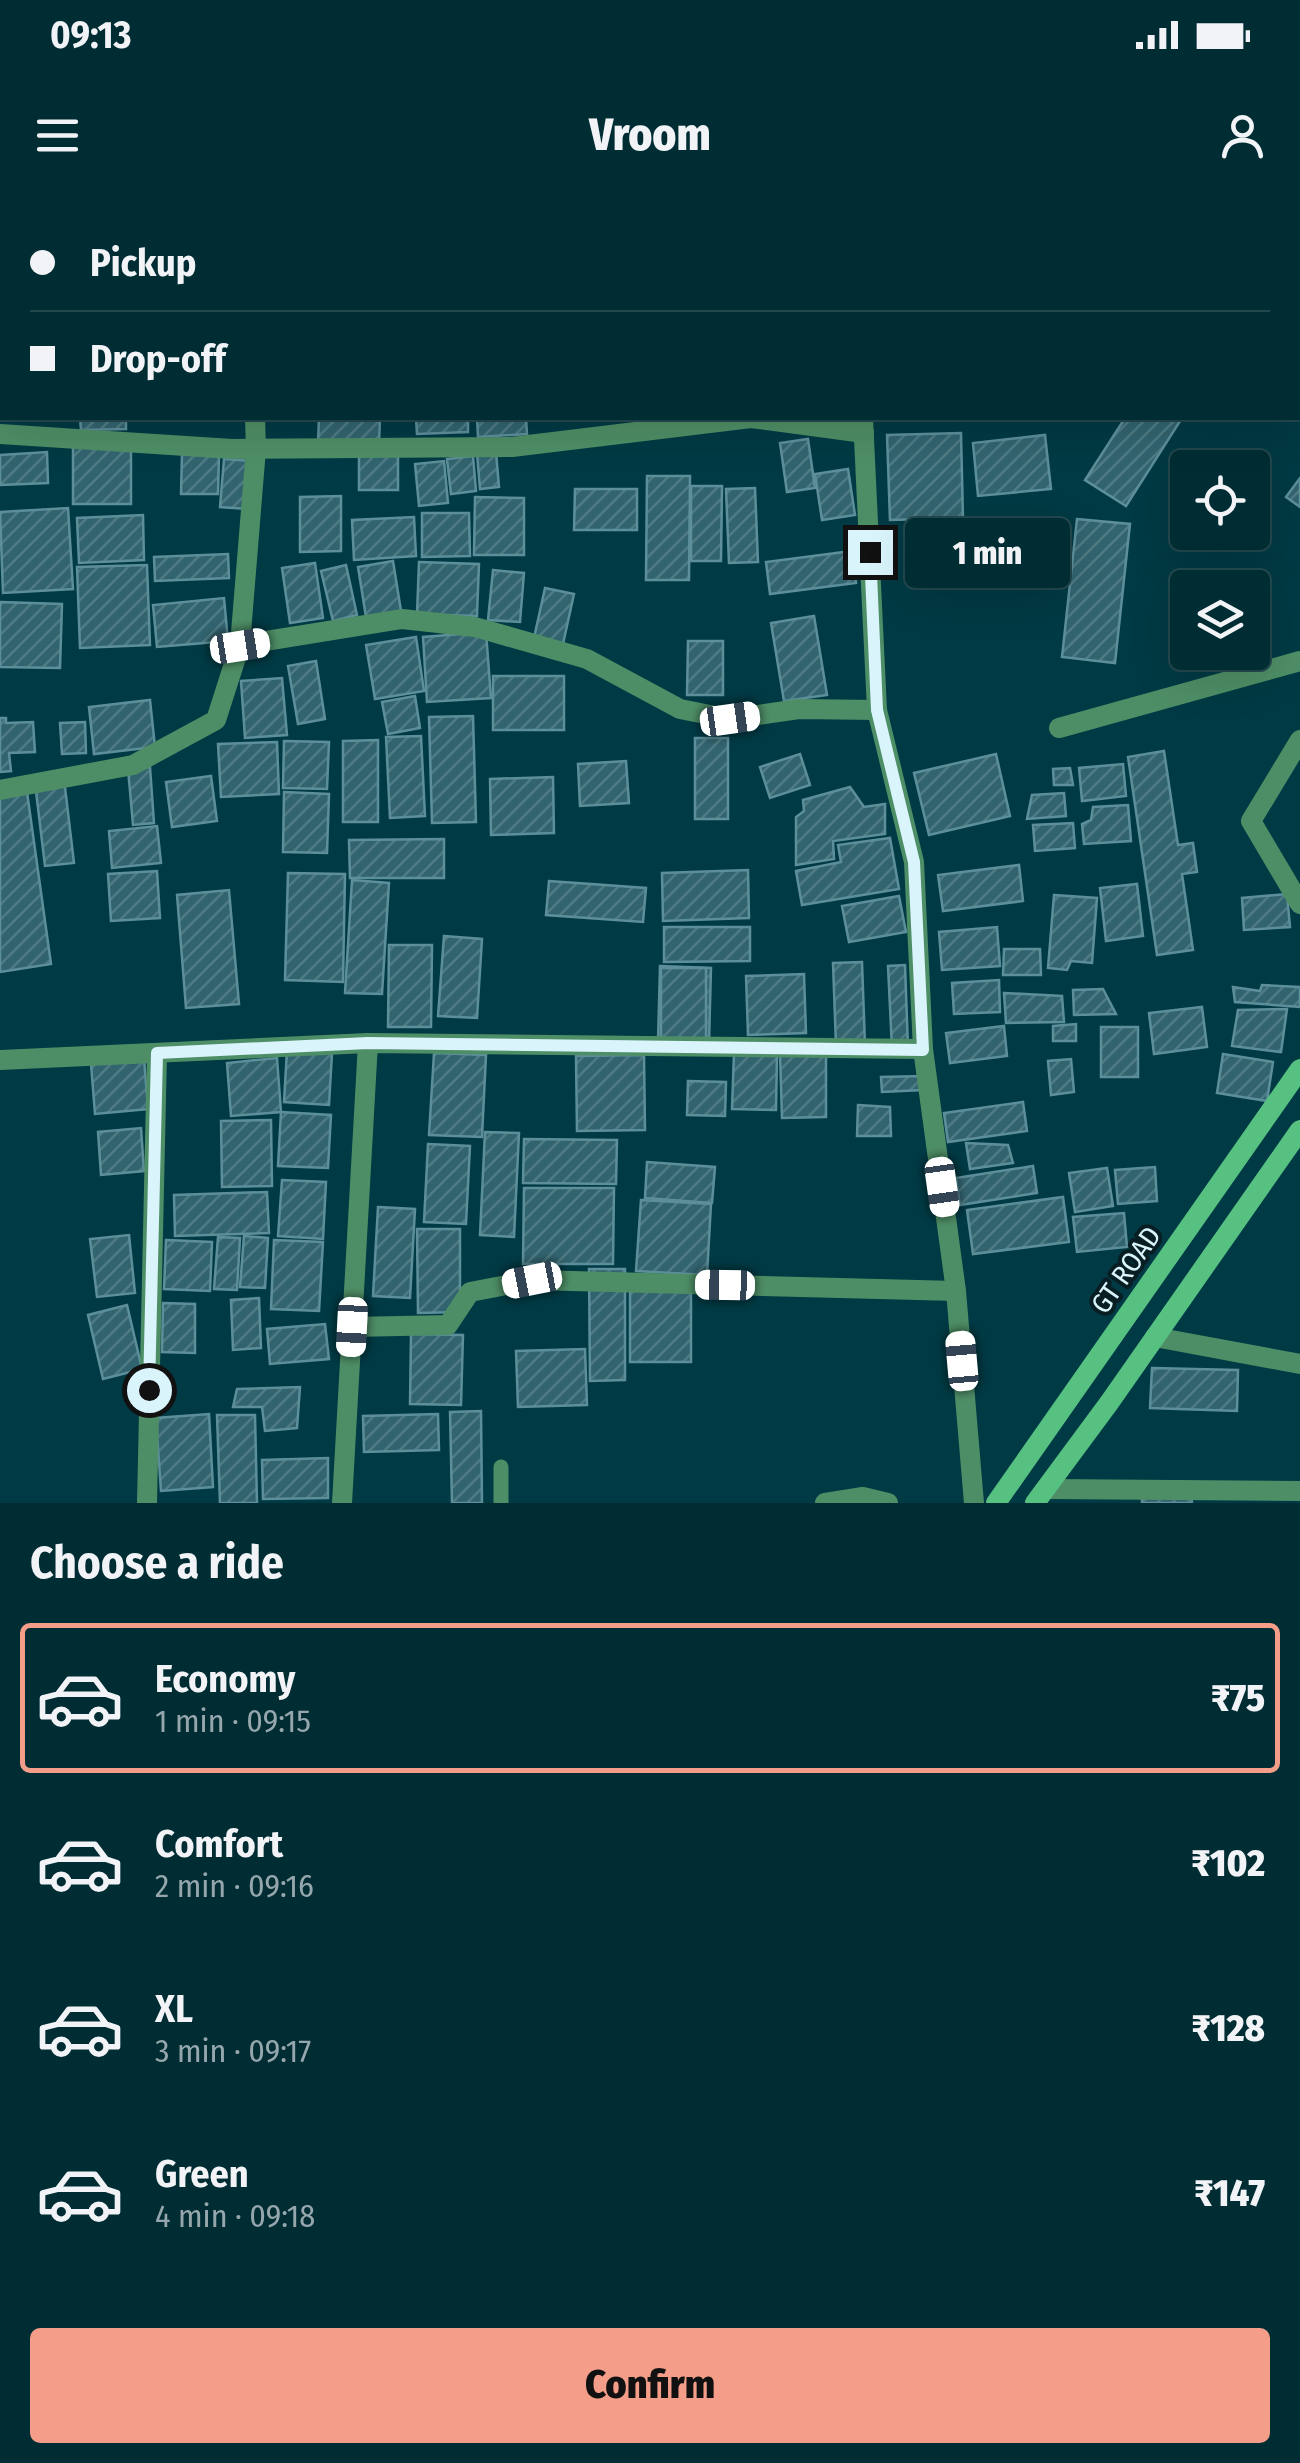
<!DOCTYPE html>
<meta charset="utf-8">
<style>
:root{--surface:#002c33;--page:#0a343b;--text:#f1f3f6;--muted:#95a7ac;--line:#22484e;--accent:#f49e89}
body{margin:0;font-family:"Fira Sans Condensed",sans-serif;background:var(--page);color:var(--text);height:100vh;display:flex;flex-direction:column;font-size:38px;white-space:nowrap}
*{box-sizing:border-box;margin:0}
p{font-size:32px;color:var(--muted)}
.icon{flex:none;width:55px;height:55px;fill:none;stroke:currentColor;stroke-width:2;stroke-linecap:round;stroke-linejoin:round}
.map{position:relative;height:1303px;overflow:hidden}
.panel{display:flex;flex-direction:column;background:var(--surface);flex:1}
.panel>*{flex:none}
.hud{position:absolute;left:0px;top:0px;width:1300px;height:220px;box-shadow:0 10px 40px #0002,0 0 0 2px var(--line);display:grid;align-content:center;height:220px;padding:0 30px;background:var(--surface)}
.fabs{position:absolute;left:1170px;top:250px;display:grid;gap:20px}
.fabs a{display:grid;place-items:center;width:100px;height:100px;border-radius:10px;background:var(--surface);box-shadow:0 10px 40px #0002,0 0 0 2px var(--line);font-size:50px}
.end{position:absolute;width:45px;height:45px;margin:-22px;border:12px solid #daf4fb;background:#111;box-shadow:0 0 0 5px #111}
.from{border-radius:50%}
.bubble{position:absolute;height:70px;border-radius:10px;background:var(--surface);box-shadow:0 10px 40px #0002,0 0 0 2px var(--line);font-size:32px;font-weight:800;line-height:70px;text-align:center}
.car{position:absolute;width:30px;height:60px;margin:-30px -15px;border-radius:12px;box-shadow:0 0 8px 2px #0007;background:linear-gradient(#fff 24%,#345 0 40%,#fff 0 76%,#345 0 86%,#fff 0)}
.hud b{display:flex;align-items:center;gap:35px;height:95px;font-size:38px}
.hud b+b{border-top:2px solid var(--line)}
.hud i{width:25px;height:25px;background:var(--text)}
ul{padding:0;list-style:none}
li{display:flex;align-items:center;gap:30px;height:150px;margin:0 20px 15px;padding:0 10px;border:5px solid transparent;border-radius:10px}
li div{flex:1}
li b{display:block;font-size:38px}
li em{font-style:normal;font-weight:800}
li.current{border-color:var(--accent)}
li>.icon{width:90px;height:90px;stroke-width:1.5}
h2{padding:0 30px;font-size:45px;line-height:120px}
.primary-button{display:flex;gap:20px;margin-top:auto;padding:20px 30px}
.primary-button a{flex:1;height:115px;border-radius:10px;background:var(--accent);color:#111;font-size:40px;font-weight:800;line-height:115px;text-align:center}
.status{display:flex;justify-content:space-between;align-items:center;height:70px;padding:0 50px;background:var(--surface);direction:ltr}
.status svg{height:28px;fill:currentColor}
header{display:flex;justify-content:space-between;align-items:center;height:130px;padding:0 30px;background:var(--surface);font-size:45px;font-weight:800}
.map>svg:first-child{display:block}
.building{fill:url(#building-hatch);stroke:#5d8f9b;stroke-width:2.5}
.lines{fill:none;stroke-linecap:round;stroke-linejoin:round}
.service{stroke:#4e8e66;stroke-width:15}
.minor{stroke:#4e8e66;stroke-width:20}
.secondary{stroke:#56c181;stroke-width:20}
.route{stroke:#daf4fb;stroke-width:12}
.labels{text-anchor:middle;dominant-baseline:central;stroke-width:8;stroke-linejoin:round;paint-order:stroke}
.street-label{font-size:28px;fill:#daf4fb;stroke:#091e23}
</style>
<div class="status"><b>09:13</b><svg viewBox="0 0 49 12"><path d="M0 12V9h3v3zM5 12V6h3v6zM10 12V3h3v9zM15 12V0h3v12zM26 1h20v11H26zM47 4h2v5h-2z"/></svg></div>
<header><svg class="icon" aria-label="menu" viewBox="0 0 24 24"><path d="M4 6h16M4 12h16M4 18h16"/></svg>Vroom<svg class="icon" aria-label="person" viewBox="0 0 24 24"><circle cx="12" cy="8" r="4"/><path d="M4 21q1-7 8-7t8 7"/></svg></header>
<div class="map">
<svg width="1300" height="1303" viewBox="0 0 1300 1303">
<defs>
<pattern id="building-hatch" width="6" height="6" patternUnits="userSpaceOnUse" patternTransform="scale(2.5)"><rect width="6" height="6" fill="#32646f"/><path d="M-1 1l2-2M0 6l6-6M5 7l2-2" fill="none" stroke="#4f7b84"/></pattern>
</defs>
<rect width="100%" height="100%" fill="#003a44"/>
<g class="building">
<rect x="883" y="0" width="67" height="2"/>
<rect x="954" y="0" width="62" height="2"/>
<polygon points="0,29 2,29 0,96"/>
<polygon points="80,218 126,218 126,229 81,230"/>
<polygon points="319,218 380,218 379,244 318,242"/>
<polygon points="416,218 468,218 468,232 417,234"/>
<polygon points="477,218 526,218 527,234 478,237"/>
<polygon points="1125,218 1182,218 1126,306 1085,280"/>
<polygon points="961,233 963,318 890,320 887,235"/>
<polygon points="1045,235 1051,289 978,296 973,243"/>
<polygon points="808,239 815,288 787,292 780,243"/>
<rect x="73" y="245" width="58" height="59"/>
<polygon points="47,252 48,283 0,285 0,255"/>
<polygon points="496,252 499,287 480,289 477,253"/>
<rect x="359" y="253" width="39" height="37"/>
<polygon points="182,254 219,254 218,294 181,294"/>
<polygon points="473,256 476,291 451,294 447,259"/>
<polygon points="224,259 252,261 247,309 220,307"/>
<polygon points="444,261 448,303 419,306 415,264"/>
<polygon points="848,269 855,315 822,320 815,274"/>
<polygon points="647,276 690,276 689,380 646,380"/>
<polygon points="1300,278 1300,307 1286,297"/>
<polygon points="691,286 722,286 721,361 691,361"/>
<polygon points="755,288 758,362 729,363 726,289"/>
<polygon points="575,289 637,289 637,330 574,330"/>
<polygon points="341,296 341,351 300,352 300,297"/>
<polygon points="475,297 524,298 524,355 474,355"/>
<polygon points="68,308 73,389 3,393 0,312"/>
<polygon points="422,313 469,313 470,356 422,357"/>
<polygon points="143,315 144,360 79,363 77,318"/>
<polygon points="414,317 416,356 354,360 352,320"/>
<polygon points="1077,319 1130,324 1115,463 1062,457"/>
<polygon points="852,351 856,383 770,394 766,362"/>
<polygon points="228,354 229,378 155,381 154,357"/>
<polygon points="393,361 401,411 366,417 358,367"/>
<polygon points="419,362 479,364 477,416 417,414"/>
<polygon points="315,363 323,418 290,423 282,368"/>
<polygon points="147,365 150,445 80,448 77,367"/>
<polygon points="346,365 357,415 333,421 321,371"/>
<polygon points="493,370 524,373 520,422 488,420"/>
<polygon points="545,388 574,394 563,444 534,438"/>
<polygon points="224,398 228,441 157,447 153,405"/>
<polygon points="0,402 62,404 60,468 0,467"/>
<polygon points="814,416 827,495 784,501 771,423"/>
<polygon points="486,432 491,498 427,502 423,437"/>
<polygon points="416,437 424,491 375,499 366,445"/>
<polygon points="688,441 723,441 723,495 687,495"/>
<polygon points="316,461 325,519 298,524 288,466"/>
<rect x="493" y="476" width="71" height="54"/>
<polygon points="282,478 287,535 245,538 241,481"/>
<polygon points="415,496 420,528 388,534 382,502"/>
<polygon points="150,500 155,547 94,554 89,507"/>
<polygon points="473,516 476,622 432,623 429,517"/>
<polygon points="0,518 6,518 6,523 33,522 35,552 9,553 11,571 0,572"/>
<polygon points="85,522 86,553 62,554 60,523"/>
<polygon points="421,536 425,616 390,618 386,537"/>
<rect x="695" y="538" width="33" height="81"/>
<polygon points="378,540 378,622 343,622 343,541"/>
<polygon points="284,541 329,542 327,589 283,588"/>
<polygon points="277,542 279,594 221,597 218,544"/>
<polygon points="1164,551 1178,645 1193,643 1197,672 1182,674 1193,750 1157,755 1128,557"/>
<polygon points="800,554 810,585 770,598 760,567"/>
<polygon points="996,554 1010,616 929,635 914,573"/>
<polygon points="626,561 629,603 580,606 578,564"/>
<polygon points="1123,564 1126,596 1082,601 1079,568"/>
<polygon points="150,567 154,623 133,625 128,569"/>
<polygon points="1070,568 1073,585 1054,585 1053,569"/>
<polygon points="211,576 217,621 172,627 166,582"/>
<polygon points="553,577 554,633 491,635 490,579"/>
<polygon points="64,579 74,663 45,666 35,583"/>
<polygon points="850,587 864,607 885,604 885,634 833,641 834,659 796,665 796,617 804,611 803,600"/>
<polygon points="27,592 51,764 0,772 0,596"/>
<polygon points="284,592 329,594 327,653 283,652"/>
<polygon points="1064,593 1066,616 1027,619 1032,595"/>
<polygon points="1128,605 1131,641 1084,644 1082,624 1091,620 1093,607"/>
<polygon points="1073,623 1075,648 1035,651 1033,625"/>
<polygon points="157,626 161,663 112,668 109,631"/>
<polygon points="890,638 899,689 802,705 796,671 841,662 838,645"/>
<polygon points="444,639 444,678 350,678 349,640"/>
<polygon points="1019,665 1023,701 943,711 938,675"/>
<polygon points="748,670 749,718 663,721 662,673"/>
<polygon points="157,671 160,718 111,721 108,674"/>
<polygon points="288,673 345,674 343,782 285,780"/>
<polygon points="352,680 389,683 382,794 345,793"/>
<polygon points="549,681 646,688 643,722 546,715"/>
<polygon points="1137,684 1143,736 1106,741 1100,688"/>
<polygon points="229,690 239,804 186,808 177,695"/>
<polygon points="1287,694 1290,727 1244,730 1242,698"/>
<polygon points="1054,695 1097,698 1092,763 1071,761 1067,770 1048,768"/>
<polygon points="899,696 906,732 849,742 842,706"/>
<polygon points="664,727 750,727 750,761 664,762"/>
<polygon points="997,727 1000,766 942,770 939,732"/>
<polygon points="444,736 482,739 477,818 438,816"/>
<polygon points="389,745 432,745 431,827 388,827"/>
<polygon points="1004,749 1040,749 1041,775 1003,775"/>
<polygon points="862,762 865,845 836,846 833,763"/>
<polygon points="905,765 908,848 892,849 888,766"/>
<polygon points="660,766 711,768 709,843 658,841"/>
<rect x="661" y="768" width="45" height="71"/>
<polygon points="804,774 806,833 748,835 746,776"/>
<polygon points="999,780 1000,812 954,814 952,783"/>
<polygon points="1262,785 1300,787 1300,807 1235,802 1233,787 1260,791"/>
<polygon points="1103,789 1116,814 1074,815 1073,790"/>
<polygon points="1004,793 1062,796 1064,822 1006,823"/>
<polygon points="1202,807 1207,847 1154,854 1149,813"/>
<polygon points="1287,809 1281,852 1232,846 1238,810"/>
<polygon points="1076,824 1076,841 1053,841 1053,826"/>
<polygon points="1004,826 1007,856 950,863 946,833"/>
<rect x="1101" y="827" width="37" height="50"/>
<polygon points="287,850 332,853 329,905 284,902"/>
<polygon points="434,853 486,855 482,937 429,935"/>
<polygon points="734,853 777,854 776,910 732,909"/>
<polygon points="826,853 826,917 782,918 780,854"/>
<polygon points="1223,854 1273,862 1267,901 1217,893"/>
<polygon points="644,855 645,930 577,931 576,856"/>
<polygon points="277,858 281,912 231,916 227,863"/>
<polygon points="144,859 148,909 95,914 91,864"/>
<polygon points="1071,859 1074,892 1051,895 1048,861"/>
<polygon points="923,876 923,890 882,892 881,877"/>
<polygon points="688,881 726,882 725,916 687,915"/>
<polygon points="1023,902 1027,931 948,942 944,913"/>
<polygon points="858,905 890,907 891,936 857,936"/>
<polygon points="281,912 331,915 328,968 278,966"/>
<polygon points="271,920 272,986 222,987 221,921"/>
<polygon points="141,928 144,971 101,975 98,932"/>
<polygon points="485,932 519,933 514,1037 480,1035"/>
<polygon points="524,939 617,940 616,984 523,983"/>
<polygon points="966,943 1008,945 1013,963 970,969"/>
<polygon points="428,944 470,946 466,1024 424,1022"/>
<polygon points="647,962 715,967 712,1003 645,998"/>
<polygon points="1033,966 1037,993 960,1005 956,978"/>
<polygon points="1155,967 1157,1001 1118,1004 1115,970"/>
<polygon points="1107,968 1113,1006 1075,1012 1069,973"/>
<polygon points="282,980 326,982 323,1039 278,1036"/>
<polygon points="524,988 614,988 613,1064 523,1064"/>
<polygon points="267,992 269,1033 175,1036 174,995"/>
<polygon points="1063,997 1069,1042 973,1054 967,1010"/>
<polygon points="641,1000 711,1004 707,1075 636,1071"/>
<polygon points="378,1007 415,1009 410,1098 373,1096"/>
<polygon points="1124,1013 1127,1047 1077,1052 1073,1017"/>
<polygon points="417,1029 460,1029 460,1112 418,1113"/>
<polygon points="129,1035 135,1093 97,1097 90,1039"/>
<polygon points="244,1036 268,1038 265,1088 240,1087"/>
<polygon points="218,1037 240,1038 237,1090 214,1089"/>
<polygon points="166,1040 212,1042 210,1091 164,1089"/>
<polygon points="274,1040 323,1042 319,1111 271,1109"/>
<polygon points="589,1069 625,1069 625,1180 590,1181"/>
<polygon points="630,1081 691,1082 691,1162 630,1162"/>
<polygon points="259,1098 261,1148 233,1150 231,1100"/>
<polygon points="163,1103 195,1104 195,1153 162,1152"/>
<polygon points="127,1105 142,1169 103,1179 88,1115"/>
<polygon points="325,1124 329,1159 270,1164 267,1129"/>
<polygon points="411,1134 463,1135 461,1205 410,1204"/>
<polygon points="585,1149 587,1205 518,1207 516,1151"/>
<polygon points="1152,1168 1238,1170 1237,1211 1150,1208"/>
<polygon points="300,1187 297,1228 265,1231 262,1207 233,1207 237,1189"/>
<polygon points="481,1211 482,1303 452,1303 450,1212"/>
<polygon points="209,1214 213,1287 161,1291 156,1218"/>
<polygon points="438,1214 439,1250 364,1252 363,1216"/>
<polygon points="217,1215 255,1215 257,1303 220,1303"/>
<polygon points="328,1258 328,1298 263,1299 262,1260"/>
<polygon points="1191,1296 1192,1303 1142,1303 1142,1298"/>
</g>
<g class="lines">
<polyline class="service" points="501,1267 501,1303"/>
<g class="minor">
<polyline points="851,0 851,2"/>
<polyline points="686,2 715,0"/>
<polyline points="751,218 864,233"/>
<polyline points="863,218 877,510 914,662 923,849 956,1091 974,1303"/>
<polyline points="0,234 232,249 512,247 751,218"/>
<polyline points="240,445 402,419 475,427 587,459 680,509 730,519 799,509 877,510"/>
<polyline points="1059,528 1300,461"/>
<polyline points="1300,540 1251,621 1300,704"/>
<polyline points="0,590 133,565 216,520 240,445 256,249 255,218"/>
<polyline points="0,860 368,843 923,849"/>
<polyline points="352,1127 448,1125 470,1092 533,1080 956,1091"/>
<polyline points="1155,1137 1300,1164"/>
<polyline points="1046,1289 1300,1291"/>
<polyline points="147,1303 157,853"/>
<polyline points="342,1303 368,843"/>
<polyline points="825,1303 863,1297 888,1303"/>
</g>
<g class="secondary">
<polyline points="996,1303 1300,869"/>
<polyline points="1035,1303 1109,1203 1300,930"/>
</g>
</g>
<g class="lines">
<polyline class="route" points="149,1190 157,853 368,843 923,850 914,662 877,510 870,352"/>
</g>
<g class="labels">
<g class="street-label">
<text transform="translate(1126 1070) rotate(-55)">GT ROAD</text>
</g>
</g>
</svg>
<div class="fabs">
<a><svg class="icon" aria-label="locate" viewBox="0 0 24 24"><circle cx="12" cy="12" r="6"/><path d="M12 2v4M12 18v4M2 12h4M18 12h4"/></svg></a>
<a><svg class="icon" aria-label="layers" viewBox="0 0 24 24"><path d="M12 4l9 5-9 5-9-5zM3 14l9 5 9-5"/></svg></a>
</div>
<i class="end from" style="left:149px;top:1190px"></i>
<i class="end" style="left:870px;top:352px"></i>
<div class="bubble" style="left:905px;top:318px;width:165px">1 min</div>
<i class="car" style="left:240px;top:446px;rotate:81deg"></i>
<i class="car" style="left:730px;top:519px;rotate:82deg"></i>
<i class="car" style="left:942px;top:987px;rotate:172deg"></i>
<i class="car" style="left:532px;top:1080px;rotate:259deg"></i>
<i class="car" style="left:725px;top:1085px;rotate:271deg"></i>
<i class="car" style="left:352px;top:1127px;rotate:183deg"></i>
<i class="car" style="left:962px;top:1161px;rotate:355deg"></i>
<div class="hud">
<b><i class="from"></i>Pickup</b>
<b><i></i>Drop-off</b>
</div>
</div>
<section class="panel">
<h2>Choose a ride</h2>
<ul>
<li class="current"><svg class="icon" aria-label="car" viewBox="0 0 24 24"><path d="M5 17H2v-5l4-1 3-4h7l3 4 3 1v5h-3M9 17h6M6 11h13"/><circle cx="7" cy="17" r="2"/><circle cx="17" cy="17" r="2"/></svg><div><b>Economy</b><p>1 min · 09:15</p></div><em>₹75</em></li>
<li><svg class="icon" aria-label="car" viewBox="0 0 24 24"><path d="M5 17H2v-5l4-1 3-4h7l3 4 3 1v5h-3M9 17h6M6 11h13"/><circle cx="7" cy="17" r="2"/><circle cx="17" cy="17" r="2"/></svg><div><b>Comfort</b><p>2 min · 09:16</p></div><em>₹102</em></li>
<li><svg class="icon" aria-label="car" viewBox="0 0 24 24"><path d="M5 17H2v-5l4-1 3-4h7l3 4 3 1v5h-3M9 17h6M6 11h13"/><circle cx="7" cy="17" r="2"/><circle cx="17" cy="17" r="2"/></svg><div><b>XL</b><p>3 min · 09:17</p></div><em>₹128</em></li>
<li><svg class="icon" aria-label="car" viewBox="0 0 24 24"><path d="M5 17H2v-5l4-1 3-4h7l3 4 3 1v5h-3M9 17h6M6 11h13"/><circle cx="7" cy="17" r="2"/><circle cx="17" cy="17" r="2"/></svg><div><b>Green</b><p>4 min · 09:18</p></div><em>₹147</em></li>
</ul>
<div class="primary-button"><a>Confirm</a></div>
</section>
